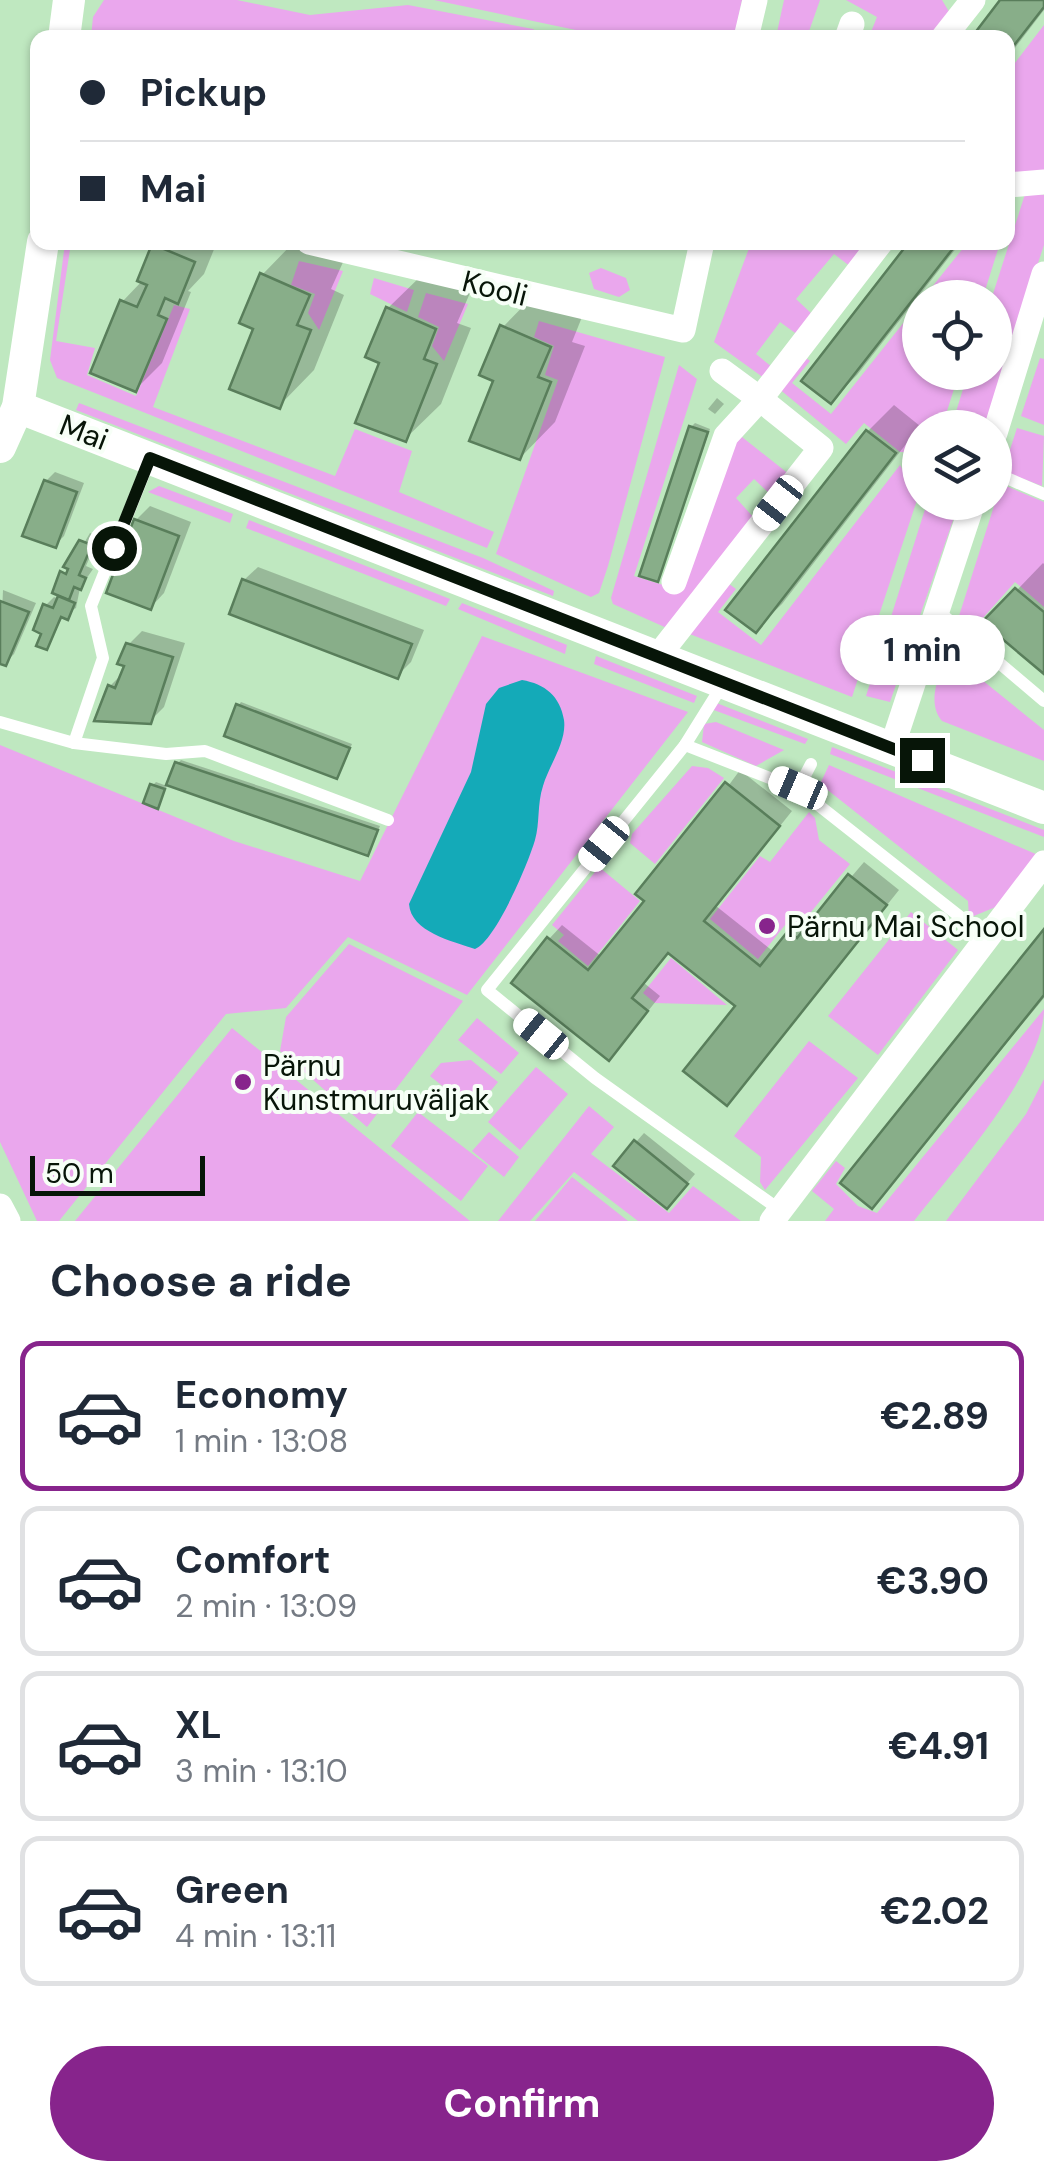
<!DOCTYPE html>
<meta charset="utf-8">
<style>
:root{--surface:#fff;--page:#f2f2f3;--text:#1f2937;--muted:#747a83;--line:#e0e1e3;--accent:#87248c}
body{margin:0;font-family:"DM Sans",sans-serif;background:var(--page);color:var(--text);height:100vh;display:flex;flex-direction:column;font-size:38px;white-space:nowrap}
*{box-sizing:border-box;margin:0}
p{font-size:32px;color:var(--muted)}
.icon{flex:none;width:55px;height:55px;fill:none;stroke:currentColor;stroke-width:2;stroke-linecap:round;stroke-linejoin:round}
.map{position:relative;height:1221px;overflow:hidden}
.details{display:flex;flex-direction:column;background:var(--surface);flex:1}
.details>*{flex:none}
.guide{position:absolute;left:30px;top:30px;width:985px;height:220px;border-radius:20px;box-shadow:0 2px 8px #0004;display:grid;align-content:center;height:220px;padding:0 50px;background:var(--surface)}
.controls{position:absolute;left:902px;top:280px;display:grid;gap:20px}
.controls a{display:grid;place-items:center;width:110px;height:110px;border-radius:50%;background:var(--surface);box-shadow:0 2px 8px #0004;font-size:50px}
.scale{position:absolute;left:30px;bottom:25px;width:175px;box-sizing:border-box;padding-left:10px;border:5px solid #071508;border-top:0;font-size:28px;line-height:35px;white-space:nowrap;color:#071508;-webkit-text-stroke:8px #f7fff7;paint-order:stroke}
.end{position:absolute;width:45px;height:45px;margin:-22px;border:12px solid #071508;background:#fff;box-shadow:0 0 0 5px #fff}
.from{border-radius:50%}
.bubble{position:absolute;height:70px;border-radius:35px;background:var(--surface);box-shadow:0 2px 8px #0004;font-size:32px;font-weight:700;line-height:70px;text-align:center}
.car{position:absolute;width:30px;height:60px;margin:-30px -15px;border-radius:12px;box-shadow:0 0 8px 2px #0007;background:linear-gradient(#fff 24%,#345 0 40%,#fff 0 76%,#345 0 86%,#fff 0)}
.guide b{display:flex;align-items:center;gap:35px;height:95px;font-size:38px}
.guide b+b{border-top:2px solid var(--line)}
.guide i{width:25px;height:25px;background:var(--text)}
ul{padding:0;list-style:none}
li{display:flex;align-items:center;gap:30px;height:150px;margin:0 20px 15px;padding:0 30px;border:5px solid var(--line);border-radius:20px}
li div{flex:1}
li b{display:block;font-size:38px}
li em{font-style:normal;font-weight:700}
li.current{border-color:var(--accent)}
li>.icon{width:90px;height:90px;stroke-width:1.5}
h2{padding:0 50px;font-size:45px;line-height:120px}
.action{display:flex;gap:20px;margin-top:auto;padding:20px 50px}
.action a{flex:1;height:115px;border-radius:60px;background:var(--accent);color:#fff;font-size:40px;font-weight:700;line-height:115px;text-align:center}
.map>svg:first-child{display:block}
.green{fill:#eaa7ed}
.water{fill:#14aab8}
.shadow{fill:#0003}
.building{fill:#88ae89;stroke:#597e5b;stroke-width:2.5}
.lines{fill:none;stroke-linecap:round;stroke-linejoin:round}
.service{stroke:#fff;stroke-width:12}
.minor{stroke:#fff;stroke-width:25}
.tertiary{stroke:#fff;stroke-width:32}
.route{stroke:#071508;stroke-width:12}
.poi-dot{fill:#87248c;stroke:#f7fff7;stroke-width:4}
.labels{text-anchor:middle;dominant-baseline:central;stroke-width:8;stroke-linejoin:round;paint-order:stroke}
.street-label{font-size:30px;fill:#071508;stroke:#f7fff7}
.poi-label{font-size:30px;fill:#071508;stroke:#f7fff7;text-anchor:start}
</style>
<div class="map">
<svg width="1044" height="1221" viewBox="0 0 1044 1221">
<rect width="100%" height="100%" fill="#bfe8c0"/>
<g class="green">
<polygon points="104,0 237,0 310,15 408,5 533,29 544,37 91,37 93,17"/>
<polygon points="434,0 742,0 734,38 609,37"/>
<polygon points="784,0 820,0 807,37 776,37"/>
<polygon points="846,0 942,0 951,15 933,37 869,37 877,17"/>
<polygon points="1044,25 1044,174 1008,176 1008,72"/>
<polygon points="1026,191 1044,195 1044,245 984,427 951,428 968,373 995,372 992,297"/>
<polygon points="968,242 1000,243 983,297 924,297"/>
<polygon points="65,243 71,243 56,341 95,348 87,375 136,396 174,305 190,309 153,407 335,476 355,429 412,451 399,492 494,532 487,548 57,378 50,360"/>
<polygon points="751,243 871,243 851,267 834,254 796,299 813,315 798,335 780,322 756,354 772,367 764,378 714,342"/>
<polygon points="299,261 343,271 319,330 308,313 315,294 291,285"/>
<polygon points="601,268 626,278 630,290 619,297 594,289 589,273"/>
<polygon points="374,278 414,290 407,312 370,294"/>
<polygon points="426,293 468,304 444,361 432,346 439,327 418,317"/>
<polygon points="920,302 920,372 959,373 942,427 920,428 920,453 900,452 864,423 846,444 778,388 800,353 810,361 792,383 831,414"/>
<polygon points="539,321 665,357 608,566 599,593 591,597 496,554 558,380 545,375 554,346 534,337"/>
<polygon points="1040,358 1044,359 1044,425 1021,416"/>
<polygon points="679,365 697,379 634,576 683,591 737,433 790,475 772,496 754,479 736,498 755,519 669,629 613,604 611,598"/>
<polygon points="79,403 483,558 554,591 553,596 76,410"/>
<polygon points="1017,428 1044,436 1042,486 1003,471"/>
<polygon points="900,465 918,497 852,697 687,633 725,581 736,589 718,612 761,645"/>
<polygon points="1001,484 1044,502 1044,607 1015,582 973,629 959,616"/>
<polygon points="159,486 233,514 230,523 148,492"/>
<polygon points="927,503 959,503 890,702 866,696"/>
<polygon points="249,520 450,599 446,606 246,528"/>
<polygon points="462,603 567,645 565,654 458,609"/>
<polygon points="482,636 688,712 467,995 348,937 286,1008 226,1014 59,1221 37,1221 0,1142 0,745 234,841 360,881"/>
<path d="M 954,639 L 964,644 L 961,663 L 1044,730 L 1044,761 L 942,721 C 923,699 945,663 954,639 Z"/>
<polygon points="596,656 697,696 694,703 594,664"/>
<polygon points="714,702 808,739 805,744 711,709"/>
<polygon points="716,722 784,750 756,766 702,742 704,724"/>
<polygon points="832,747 1044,830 1044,837 830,754"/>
<polygon points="829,765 1038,855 998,906 969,918 968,901 820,784"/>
<polygon points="692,766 708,768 724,778 655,864 630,843 632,834"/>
<polygon points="809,812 815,818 819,840 850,864 794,933 785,925 758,959 710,919 760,856 770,862"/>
<polygon points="599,867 640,901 588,966 558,941 564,935 552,925"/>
<polygon points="911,912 958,950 878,1055 828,1016"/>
<polygon points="349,944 463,1001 367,1127 280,1051 286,1017"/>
<polygon points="671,958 727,1005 655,1003 643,993"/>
<path d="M 1044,1009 C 1044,1070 952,1172 914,1221 L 825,1221 L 834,1209 L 812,1191 L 836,1161 L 845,1168 L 836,1184 L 858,1206 L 877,1213 Z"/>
<polygon points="477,1018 519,1053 501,1074 458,1040"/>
<polygon points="232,1028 470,1221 75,1221"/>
<polygon points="809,1041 858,1078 765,1190 760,1182 761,1157 734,1136"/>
<polygon points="471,1060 498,1082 473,1112 458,1108 455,1096 430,1076 441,1063"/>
<polygon points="536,1067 568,1094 520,1150 488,1122"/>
<polygon points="1044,1079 1044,1221 946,1221 1026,1114"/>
<polygon points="589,1106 614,1127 591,1154 669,1213 693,1186 741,1221 638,1221 574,1172 530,1221 498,1221"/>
<polygon points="418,1112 488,1166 461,1201 391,1146"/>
<polygon points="489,1132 519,1157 504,1177 472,1151"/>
<polygon points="572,1177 628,1221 535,1221"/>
</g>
<path class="water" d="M 522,680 C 545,684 560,696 564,720 C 567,742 549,765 543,786 C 537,804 540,823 535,840 C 528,864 496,940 475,949 C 452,941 411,932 409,904 L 471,772 L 486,704 L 499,688 Z"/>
<g class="shadow">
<polygon points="1004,0 1044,0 1044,10 1008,57"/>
<polygon points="158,242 217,242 204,274 188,291 191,292 162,363 136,389 122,302 143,280"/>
<polygon points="294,242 344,260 331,289 344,295 314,370 279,406 256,328 262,275"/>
<polygon points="912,242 961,242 857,375 831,401"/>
<polygon points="424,273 470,293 457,323 471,328 441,404 405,439 382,361 388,308"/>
<polygon points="538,291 584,312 572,342 585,346 555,422 520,458 496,380 503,327"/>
<polygon points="717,398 724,404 715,414 708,409"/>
<polygon points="894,405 920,426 782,604 755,630 868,431"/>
<polygon points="695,423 710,429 657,579 691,427"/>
<polygon points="55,472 84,483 64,536 55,545 46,481"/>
<polygon points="150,506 191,522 164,593 151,607 136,520"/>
<polygon points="90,533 99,536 86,566 93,569 80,588 76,608 64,615 46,647 45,606 54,597 69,603 70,598 55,592"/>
<polygon points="1043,563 1044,564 1044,670 1017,590"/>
<polygon points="258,567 424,630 411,662 397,676 244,580"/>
<polygon points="3,590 36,603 14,654 5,663 0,661"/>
<polygon points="142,631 185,643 164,707 150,721 110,686 125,671 128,645"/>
<polygon points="241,702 352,744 340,772 336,776 238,706"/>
<polygon points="181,760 380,826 371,849 368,853 177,764"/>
<polygon points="740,770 792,811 716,906 774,952 804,919 811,924 864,862 899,890 740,1089 739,1006 670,951 644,983 660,996 622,1044 549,939 562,925 602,957"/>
<polygon points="156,782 167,786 157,806 152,786"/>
<polygon points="1044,933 1044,998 871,1206"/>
<polygon points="644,1133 695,1174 676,1197 636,1142"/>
</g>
<g class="building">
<polygon points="1000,0 1044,0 1044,7 1008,53 1008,38 971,38"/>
<polygon points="909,242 958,242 831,404 801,381"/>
<polygon points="152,244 195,262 178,304 165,298 158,315 167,319 136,392 90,373 120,300 137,307 147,285 137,281"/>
<polygon points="260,273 310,295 297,325 311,330 280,409 229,389 253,329 239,323"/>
<polygon points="386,307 436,329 424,359 437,364 406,442 355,423 379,363 365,357"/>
<polygon points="500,325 551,347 538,377 551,382 520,460 469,441 493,381 479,375"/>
<polygon points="689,426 708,432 658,582 639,576"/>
<polygon points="866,430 896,453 756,633 725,610"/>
<polygon points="44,480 77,492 56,548 22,536"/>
<polygon points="134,519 179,536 151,610 106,593"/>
<polygon points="79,540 92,545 79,575 86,578 81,590 74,587 69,600 52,593 60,571 66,574 68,569 63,567"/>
<polygon points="242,579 412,644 398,679 229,614"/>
<polygon points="1015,588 1044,612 1044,674 982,622"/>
<polygon points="58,596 75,603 68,620 61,617 47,650 36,646 41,634 33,630 43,604 53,608"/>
<polygon points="0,601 29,612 6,666 0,664"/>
<polygon points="126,643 173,657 151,724 94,721 108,685 115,688 124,666 117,664"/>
<polygon points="236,704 350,748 337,779 224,736"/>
<polygon points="175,762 378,830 368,856 166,785"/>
<polygon points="725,782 780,826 704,921 760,966 788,931 797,938 848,874 887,905 727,1106 683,1071 735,1006 668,953 632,998 648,1011 609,1061 511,983 547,937 588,970 644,901 635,894"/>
<polygon points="150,784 165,789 158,809 143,803"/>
<polygon points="1044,929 1044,995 872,1209 840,1183"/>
<polygon points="634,1140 688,1184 667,1209 613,1166"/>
</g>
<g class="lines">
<g class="service">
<polyline points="995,473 1044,494"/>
<polyline points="937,610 1044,701"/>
<polyline points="723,684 685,745 487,990 595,1078 780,1210"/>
<polyline points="0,722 74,743 166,754 205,751 388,820"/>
<polyline points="74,743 103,658 91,606 150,459"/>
<polyline points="685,745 798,789 987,938"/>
<polyline points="798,789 811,764"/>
</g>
<g class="minor">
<polyline points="746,38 755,0"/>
<polyline points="847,38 852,24"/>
<polyline points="943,38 973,0"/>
<polyline points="1008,185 1044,182"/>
<polyline points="309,242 683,330 702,242"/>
<polyline points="995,433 1044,274"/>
<polyline points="674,582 726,436 760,399 722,371"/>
<polyline points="658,656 821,448 760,399 881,242"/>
<polyline points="892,747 973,502"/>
<polyline points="0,1206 8,1221"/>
<polyline points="772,1221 1044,863"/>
</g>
<g class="tertiary">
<polyline points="64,38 69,0"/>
<polyline points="18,407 1044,808"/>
<polyline points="0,447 18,407 43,242"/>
</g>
</g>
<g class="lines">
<polyline class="route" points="114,548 150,458 922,760"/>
</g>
<g class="poi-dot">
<circle cx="767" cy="926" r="10"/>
<circle cx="243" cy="1082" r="10"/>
</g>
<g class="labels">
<g class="street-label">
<text transform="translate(495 288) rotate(14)">Kooli</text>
<text transform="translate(84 432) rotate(21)">Mai</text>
</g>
<g class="poi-label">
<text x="787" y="926">Pärnu Mai School</text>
<text x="263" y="1065">Pärnu<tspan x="263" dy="34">Kunstmuruväljak</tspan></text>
</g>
</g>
</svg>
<div class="controls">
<a><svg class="icon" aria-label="locate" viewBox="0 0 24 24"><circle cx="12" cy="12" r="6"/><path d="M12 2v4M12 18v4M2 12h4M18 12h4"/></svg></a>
<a><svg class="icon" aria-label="layers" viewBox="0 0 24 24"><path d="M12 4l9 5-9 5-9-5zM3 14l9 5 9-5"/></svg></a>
</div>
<div class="scale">50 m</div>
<i class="end from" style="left:114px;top:548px"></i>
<i class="end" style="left:922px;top:760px"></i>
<div class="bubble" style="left:840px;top:615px;width:165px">1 min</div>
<i class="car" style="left:778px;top:503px;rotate:218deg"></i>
<i class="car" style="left:798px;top:788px;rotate:293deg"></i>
<i class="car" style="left:604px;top:844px;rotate:219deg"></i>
<i class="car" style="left:541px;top:1034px;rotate:309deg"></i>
<div class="guide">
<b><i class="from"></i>Pickup</b>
<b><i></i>Mai</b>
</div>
</div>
<section class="details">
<h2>Choose a ride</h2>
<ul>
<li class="current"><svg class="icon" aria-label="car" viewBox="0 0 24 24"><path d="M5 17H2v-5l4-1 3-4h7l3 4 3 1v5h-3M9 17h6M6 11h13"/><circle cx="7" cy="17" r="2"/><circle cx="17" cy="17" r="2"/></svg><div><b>Economy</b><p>1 min · 13:08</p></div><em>€2.89</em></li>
<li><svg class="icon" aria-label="car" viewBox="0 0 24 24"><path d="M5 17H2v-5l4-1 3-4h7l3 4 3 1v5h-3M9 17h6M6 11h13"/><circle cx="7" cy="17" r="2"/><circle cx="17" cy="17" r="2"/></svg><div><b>Comfort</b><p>2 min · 13:09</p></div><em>€3.90</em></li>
<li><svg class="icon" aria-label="car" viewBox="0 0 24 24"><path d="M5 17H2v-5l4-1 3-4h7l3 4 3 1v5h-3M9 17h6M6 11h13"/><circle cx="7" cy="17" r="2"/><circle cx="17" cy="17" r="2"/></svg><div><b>XL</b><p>3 min · 13:10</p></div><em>€4.91</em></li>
<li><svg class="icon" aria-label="car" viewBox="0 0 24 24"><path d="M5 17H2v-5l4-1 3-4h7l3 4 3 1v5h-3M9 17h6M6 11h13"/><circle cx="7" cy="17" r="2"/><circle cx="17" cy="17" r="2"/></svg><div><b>Green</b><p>4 min · 13:11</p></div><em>€2.02</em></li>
</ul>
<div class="action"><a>Confirm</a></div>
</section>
